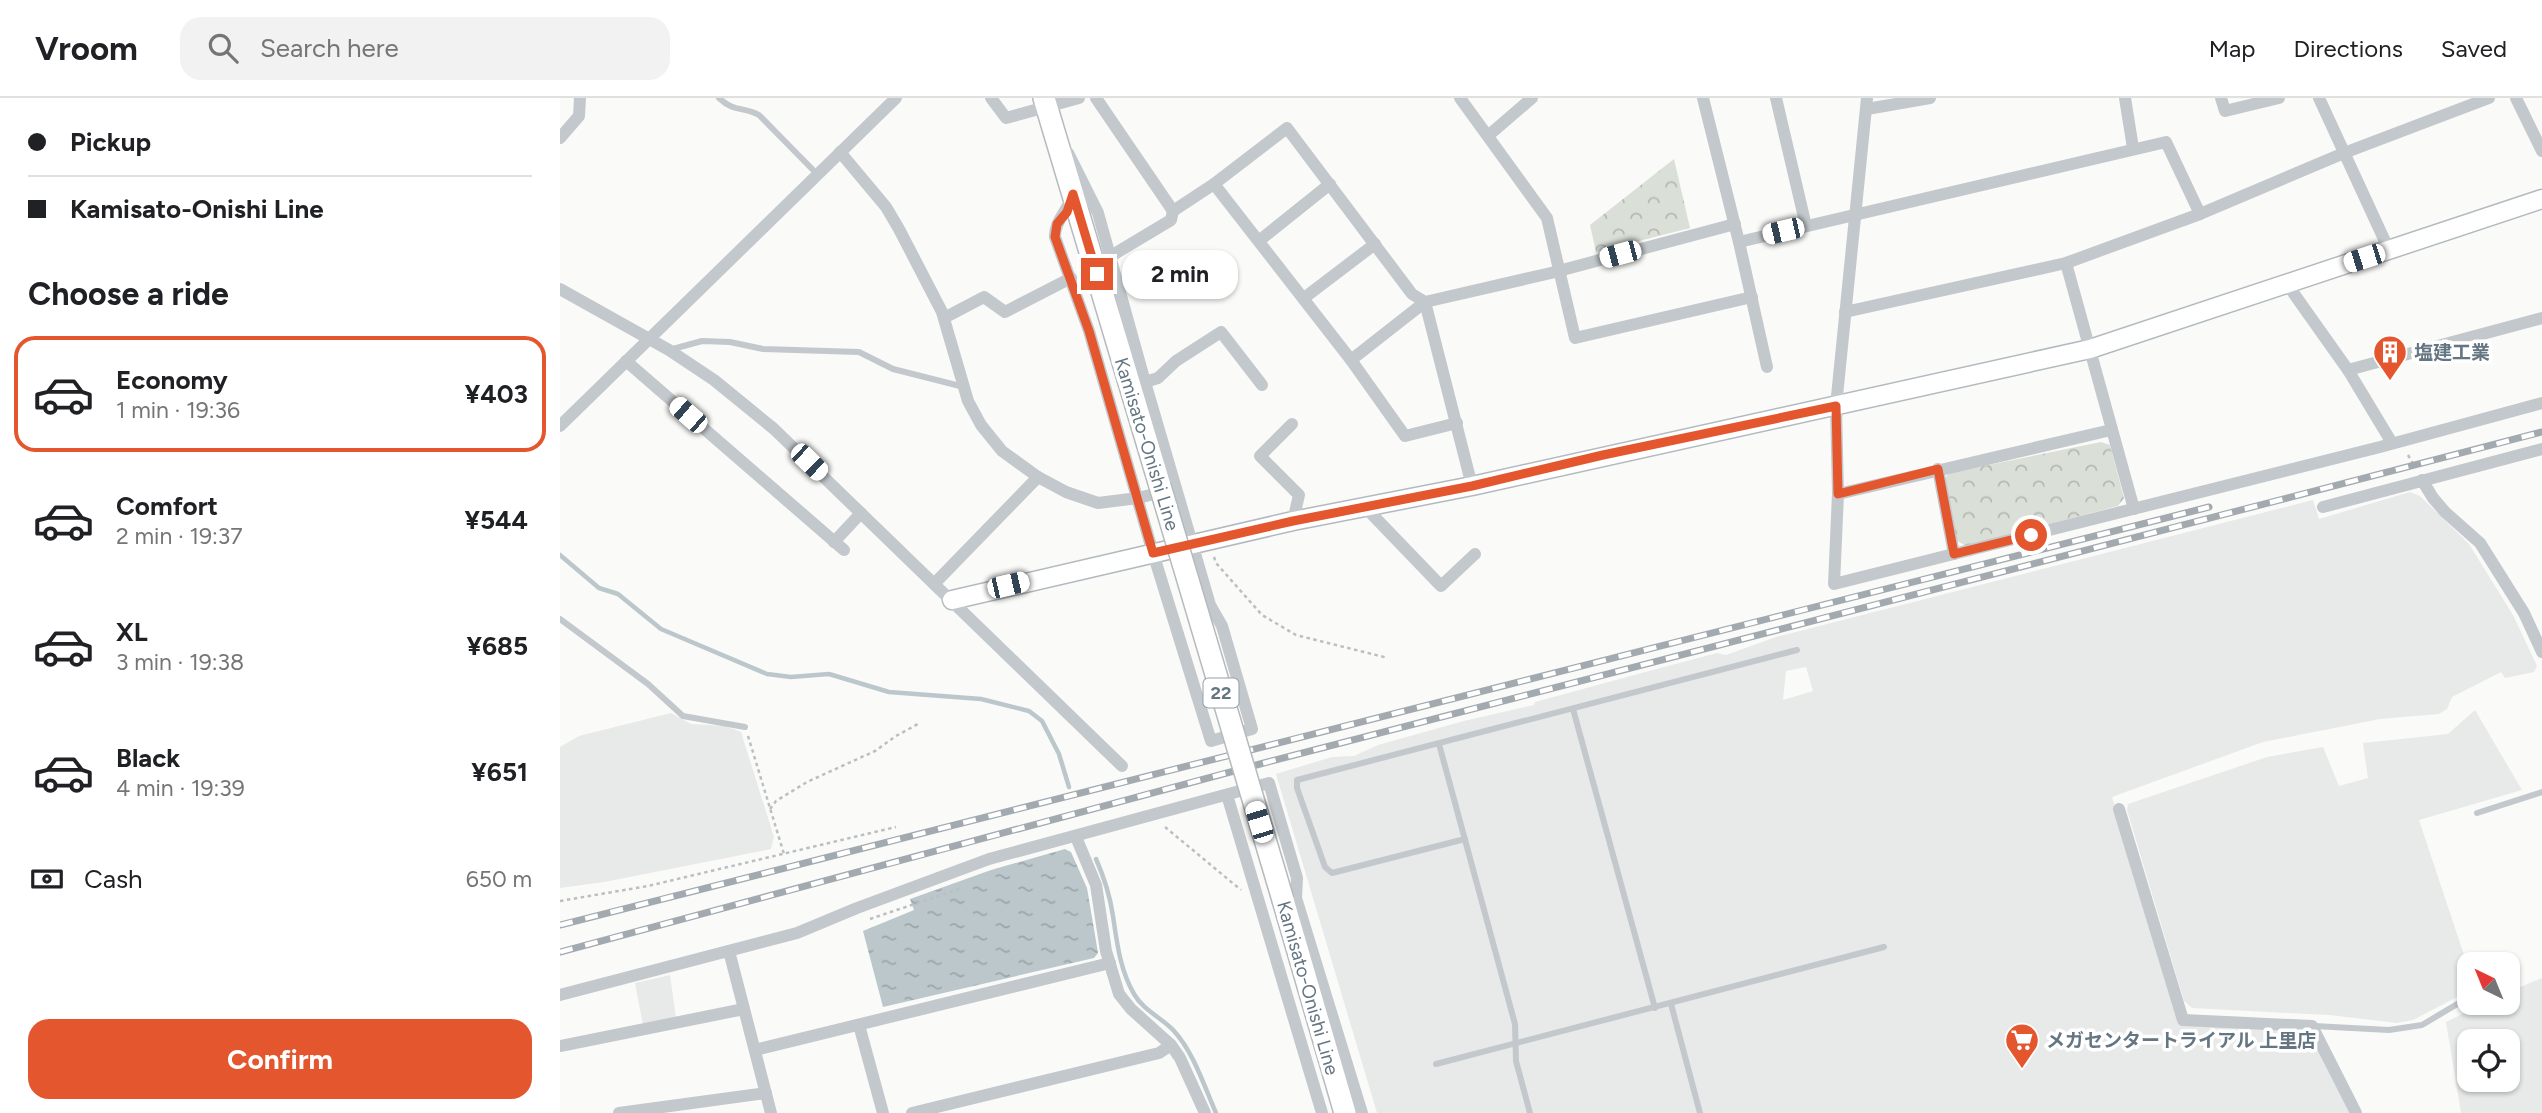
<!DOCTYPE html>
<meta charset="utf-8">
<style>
:root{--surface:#fff;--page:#f2f2f2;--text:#202124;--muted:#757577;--line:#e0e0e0;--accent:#e4572e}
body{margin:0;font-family:Figtree,"Noto Sans JP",sans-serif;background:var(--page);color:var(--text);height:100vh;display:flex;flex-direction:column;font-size:26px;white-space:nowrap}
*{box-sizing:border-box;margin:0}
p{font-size:23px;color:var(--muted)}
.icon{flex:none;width:38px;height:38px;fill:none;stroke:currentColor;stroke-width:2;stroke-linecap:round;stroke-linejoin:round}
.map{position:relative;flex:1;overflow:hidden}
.drawer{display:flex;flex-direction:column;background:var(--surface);width:560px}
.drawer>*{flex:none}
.guide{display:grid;align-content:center;height:154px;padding:0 28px;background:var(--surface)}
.needle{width:46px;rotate:317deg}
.controls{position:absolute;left:1897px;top:854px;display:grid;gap:14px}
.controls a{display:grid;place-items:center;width:63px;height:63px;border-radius:14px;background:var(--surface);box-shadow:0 2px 5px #0004;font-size:35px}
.end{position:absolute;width:32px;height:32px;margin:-16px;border:9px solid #e4572e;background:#fff;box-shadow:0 0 0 4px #fff}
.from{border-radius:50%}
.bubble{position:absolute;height:49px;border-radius:21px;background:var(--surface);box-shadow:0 2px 5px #0004;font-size:23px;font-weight:700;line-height:49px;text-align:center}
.car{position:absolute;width:21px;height:42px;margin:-21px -10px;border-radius:9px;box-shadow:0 0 5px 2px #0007;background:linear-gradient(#fff 24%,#345 0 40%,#fff 0 76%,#345 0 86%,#fff 0)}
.guide b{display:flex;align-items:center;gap:24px;height:66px;font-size:26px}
.guide b+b{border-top:2px solid var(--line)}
.guide i{width:18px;height:18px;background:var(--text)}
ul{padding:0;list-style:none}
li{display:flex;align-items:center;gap:21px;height:116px;margin:0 14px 10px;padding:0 14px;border:4px solid transparent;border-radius:21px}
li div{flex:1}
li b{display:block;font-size:26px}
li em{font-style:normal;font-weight:700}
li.selected{border-color:var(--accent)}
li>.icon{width:63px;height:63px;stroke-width:1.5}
h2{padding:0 28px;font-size:32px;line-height:84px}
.pay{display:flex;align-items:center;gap:18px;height:77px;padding:0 28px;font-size:26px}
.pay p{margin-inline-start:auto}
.button{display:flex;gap:14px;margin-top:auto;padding:14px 28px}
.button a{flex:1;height:80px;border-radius:21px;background:var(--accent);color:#fff;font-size:28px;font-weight:700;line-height:80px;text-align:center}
header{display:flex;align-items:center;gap:42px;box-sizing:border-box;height:98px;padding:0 35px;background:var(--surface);border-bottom:2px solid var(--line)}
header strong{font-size:33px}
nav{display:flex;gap:38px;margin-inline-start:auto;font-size:24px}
.search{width:490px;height:63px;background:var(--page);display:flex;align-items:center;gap:18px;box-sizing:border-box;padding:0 24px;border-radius:21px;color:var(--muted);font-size:26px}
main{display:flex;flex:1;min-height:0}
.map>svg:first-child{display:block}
.built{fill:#e8e9e9;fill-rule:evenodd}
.forest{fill:url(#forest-crowns)}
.water{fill:url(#water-ripples)}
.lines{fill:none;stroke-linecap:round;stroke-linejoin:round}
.stream{stroke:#bbc7cb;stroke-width:4.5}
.secondary-casing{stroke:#b3babf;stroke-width:21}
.primary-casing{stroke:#b5babe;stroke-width:24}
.path{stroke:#bbbfc2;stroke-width:2.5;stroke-dasharray:3.5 3.5;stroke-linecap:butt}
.lane{stroke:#c3c8cc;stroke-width:6}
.street{stroke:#c3c8cc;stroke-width:12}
.secondary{stroke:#fff;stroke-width:18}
.primary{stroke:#fff;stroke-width:21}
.rail-casing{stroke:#a2aab0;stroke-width:7}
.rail{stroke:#fff;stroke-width:4.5;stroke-dasharray:13;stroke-linecap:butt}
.primary-bridge-casing{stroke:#b5babe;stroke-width:24;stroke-linecap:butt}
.primary-bridge{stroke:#fff;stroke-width:21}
.route{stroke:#e4572e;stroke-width:9}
.labels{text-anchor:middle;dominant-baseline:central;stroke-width:7;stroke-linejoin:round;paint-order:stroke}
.shield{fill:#fff;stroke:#939fa8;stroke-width:2}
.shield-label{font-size:18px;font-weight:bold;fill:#657683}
.poi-label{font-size:19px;font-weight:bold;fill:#657683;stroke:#fff;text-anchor:start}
.street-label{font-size:19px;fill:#657683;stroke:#fff}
</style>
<header>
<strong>Vroom</strong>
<div class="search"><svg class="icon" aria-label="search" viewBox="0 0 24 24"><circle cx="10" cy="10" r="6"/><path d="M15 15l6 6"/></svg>Search here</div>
<nav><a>Map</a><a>Directions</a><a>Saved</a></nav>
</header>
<main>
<section class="drawer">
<div class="guide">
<b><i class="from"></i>Pickup</b>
<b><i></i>Kamisato-Onishi Line</b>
</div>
<h2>Choose a ride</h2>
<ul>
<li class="selected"><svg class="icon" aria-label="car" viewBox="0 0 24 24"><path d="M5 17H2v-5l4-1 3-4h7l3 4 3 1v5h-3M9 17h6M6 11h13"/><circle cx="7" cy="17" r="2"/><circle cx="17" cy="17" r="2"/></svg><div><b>Economy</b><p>1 min · 19:36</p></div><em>¥403</em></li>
<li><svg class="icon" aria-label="car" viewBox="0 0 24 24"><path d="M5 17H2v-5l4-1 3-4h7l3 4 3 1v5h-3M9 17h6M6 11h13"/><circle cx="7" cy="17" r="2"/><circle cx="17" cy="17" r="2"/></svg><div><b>Comfort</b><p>2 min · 19:37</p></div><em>¥544</em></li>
<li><svg class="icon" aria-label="car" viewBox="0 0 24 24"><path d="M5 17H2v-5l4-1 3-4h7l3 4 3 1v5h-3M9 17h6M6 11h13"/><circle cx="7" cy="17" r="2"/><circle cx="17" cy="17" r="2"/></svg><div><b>XL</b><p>3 min · 19:38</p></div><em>¥685</em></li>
<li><svg class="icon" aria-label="car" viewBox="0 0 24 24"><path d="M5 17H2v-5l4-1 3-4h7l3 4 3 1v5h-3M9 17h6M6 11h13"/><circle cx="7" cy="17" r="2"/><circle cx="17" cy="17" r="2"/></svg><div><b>Black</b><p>4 min · 19:39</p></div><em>¥651</em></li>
</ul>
<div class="pay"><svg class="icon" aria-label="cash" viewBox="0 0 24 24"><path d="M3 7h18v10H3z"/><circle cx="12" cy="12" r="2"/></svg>Cash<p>650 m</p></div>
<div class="button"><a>Confirm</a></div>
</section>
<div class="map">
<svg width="1982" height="1015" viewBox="0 0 1982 1015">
<defs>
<pattern id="forest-crowns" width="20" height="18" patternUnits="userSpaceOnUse" patternTransform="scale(1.75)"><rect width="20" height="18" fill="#dadfd7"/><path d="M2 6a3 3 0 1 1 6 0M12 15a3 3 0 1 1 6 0" fill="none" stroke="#b4b9b4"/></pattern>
<pattern id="water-ripples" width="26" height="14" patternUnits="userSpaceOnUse" patternTransform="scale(1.75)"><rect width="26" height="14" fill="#bbc7cb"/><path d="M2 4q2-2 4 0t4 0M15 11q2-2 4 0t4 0" fill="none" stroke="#9ca6aa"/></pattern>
</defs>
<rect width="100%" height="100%" fill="#fafaf8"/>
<g class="built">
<path d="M 1850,394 L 1860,398 L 1909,446 L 1953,517 L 1977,568 L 1974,574 L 1945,580 L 1941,574 L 1892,599 L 1887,611 L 1879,616 L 1820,621 L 1703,644 L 1552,699 L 1619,925 L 1749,934 L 1789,1015 L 817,1015 L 716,676 L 772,659 L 794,658 L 818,647 L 904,623 L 974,607 L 975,604 L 1089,573 L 1157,555 L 1166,557 L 1216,539 L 1753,402 L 1759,421 ZM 1246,569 L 1253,593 L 1223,602 L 1226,573 Z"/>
<polygon points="1915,612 1962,692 1859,722 1909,872 1909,890 1901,897 1853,922 1837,925 1769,917 1632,910 1624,903 1567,712 1568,706 1707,659 1763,649 1779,688 1808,680 1803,645 1888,636"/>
<polygon points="111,615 131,626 165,628 181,634 214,739 211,751 44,784 0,790 0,649 19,638"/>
<polygon points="110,877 116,920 83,927 75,885"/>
<path d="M 1982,880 L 1982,1015 L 1901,1015 L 1886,924 L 1925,905 L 1948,905 L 1948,894 ZM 1909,943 L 1948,943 L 1948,982 L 1909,982 Z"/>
</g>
<g class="forest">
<polygon points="1114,61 1130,130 1036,154 1030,127"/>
<polygon points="1541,344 1550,347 1564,400 1558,408 1406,448 1396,442 1384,382 1389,375"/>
</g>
<polygon class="water" points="505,751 511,754 527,790 538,855 534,860 323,909 303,833 354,812 350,801 431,772"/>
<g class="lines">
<g class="stream">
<polyline points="0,457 39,490 58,496 101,531 207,576 231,579 269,576 329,594 421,601 469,613 482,623 499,656 509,689"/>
<path d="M 536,761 C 544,779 550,798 553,818 C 557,845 560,872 574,896 C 583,912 602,920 614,933 C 634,955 644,988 656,1015"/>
</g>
<g class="secondary-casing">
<polyline id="secondary" points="392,502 733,423 912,388 1530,251 1982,101"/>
</g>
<g class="primary-casing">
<g id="primary">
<polyline points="484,0 600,388"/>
<polyline points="723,802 785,1015"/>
</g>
</g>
<g class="path">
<polyline points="1848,357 1855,369"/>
<polyline points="654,459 656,465 702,517 736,537 828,560"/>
<polyline points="188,638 224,756"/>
<polyline points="210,711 216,703 247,684 315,653 336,638 358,626"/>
<polyline points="605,729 681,792"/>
<polyline points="0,803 88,788 336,729"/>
<polyline points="310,821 402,790"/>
</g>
<g class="lane">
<path d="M 159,0 C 175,15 183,8 199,17 L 257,76"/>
<polyline points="109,252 142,243 170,244 203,251 299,254 333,271 404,289"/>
<polyline points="0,521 88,586 123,618 185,629"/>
<polyline points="1013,611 1095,910"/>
<polyline points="879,646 955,926 956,963 970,1015"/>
<polyline points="1917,715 1982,694"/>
<polyline points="905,741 772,775 765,769 737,690 737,682 1237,552"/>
<polyline points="1111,906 1140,1015"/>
<polyline points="1754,928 1829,932 1862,927 1909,899"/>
<polyline points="876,966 1324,849"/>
</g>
<g class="street">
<polyline points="431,0 446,20 519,0"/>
<polyline points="536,0 613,113 654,86 727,30 852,196 865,204 912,388"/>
<polyline points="900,0 987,120 1015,240 1192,199"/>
<polyline points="1143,0 1179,144 1207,269"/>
<polyline points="1216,0 1246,128"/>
<polyline points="1307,0 1276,308 1278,396 1274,486 1820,349 1982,305"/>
<polyline points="1565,0 1573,50"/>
<polyline points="1661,0 1665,13 1719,0"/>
<polyline points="1759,0 1829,152"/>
<polyline points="1956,0 1982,53"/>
<polyline points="1307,11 1370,0"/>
<polyline points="929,37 972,0"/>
<polyline points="0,40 19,18 20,0"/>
<polyline points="280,54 326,109 339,131 382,214 408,303 421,327 442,353 478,379 506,394 538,405 578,400 606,393"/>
<path d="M 508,55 L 538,115 L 585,284 L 650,507 L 662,528 L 692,631 L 651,643 L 593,455 L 529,233 L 495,139 C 494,125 507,113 512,99"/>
<polyline points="654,86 791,262 845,338 897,325"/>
<polyline points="700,142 770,86"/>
<polyline points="1179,144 1606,44 1640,116"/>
<polyline points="551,158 611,122 613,113"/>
<polyline points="1506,165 1574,411"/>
<polyline points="1727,186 1788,272 1832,345"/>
<polyline points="0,191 109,252 154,282 214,331 562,668"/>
<polyline points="744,200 815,146"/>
<polyline points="1285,214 1506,165 1640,116 1784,55 1929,0"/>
<polyline points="384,220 424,199 445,214 511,180"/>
<polyline points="791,262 865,204 991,175 1175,126"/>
<polyline points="66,263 284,452"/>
<polyline points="1788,272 1982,220"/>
<polyline points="585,284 598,280 616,263 661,234 702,287"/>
<polyline points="732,326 700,358 739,397 733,423"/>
<polyline points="0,328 336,0"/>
<polyline points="1378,371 1394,456"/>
<polyline points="1862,382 1873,400 1885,414 1920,445 1964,515 1982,554"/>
<polyline points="1278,396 1551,332"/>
<polyline points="805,409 881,488 915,456"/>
<polyline points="1763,409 1982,351"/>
<polyline points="274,444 301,415"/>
<polyline points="374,486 478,379"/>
<polyline points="667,697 762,1015"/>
<polyline points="1559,711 1623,922 1752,928 1796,1015"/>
<polyline points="516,739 536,787 546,853 559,896 571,911 611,947 620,960 645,1015"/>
<polyline points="169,853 211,1015"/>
<polyline points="0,897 237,835 297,810 429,761 709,685 737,780 736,800 802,1015"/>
<polyline points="299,927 323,1015"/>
<polyline points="0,948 184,911"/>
<polyline points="195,952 550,865"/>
<polyline points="59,1015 206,995"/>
<polyline points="352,1015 599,955 611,947"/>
</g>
<use href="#secondary" class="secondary"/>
<use href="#primary" class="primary"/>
<g class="rail-casing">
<g id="rail">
<polyline points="0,827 1649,409"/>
<polyline points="0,854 700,666 1982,334"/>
</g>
</g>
<use href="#rail" class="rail"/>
<g class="primary-bridge-casing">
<polyline id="primary-bridge" points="600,388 723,802"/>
</g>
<use href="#primary-bridge" class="primary-bridge"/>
</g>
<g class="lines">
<polyline class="route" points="537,176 513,96 507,114 497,126 495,139 529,233 593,455 733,423 912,388 1043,357 1276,308 1278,396 1378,371 1394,456 1471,437"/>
</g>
<defs>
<g id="building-pin" transform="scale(1.75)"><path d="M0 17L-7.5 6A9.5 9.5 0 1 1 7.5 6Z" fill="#e4572e" stroke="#fff"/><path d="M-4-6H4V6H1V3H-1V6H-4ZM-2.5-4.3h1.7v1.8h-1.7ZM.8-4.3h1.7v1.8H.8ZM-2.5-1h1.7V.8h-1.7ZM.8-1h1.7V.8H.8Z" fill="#fff"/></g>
<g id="supermarket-pin" transform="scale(1.75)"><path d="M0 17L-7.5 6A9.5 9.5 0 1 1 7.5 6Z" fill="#e4572e" stroke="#fff"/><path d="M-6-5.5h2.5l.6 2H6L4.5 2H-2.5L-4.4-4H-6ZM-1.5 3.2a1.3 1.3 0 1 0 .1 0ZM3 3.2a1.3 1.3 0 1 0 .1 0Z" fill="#fff"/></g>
</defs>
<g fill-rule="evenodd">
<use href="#building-pin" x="1830" y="254"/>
<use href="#supermarket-pin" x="1462" y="942"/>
</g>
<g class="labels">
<rect class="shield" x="643.5" y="580.5" width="35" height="29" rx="5"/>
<g class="shield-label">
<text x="661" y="595">22</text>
</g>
<g class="poi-label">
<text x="1854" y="254">塩建工業</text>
<text x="1486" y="942">メガセンタートライアル 上里店</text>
</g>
<g class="street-label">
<text transform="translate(587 346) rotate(73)">Kamisato-Onishi Line</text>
<text transform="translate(748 890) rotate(74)">Kamisato-Onishi Line</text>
</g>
</g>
</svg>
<div class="controls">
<a><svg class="needle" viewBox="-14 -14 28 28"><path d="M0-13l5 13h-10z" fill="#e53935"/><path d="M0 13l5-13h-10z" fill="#757577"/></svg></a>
<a><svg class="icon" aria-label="locate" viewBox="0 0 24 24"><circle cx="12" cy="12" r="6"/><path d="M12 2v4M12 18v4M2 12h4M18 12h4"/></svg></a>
</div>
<i class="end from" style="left:1471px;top:437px"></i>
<i class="end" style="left:537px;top:176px"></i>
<div class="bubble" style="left:562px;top:152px;width:116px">2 min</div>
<i class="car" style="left:1223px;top:133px;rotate:257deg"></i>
<i class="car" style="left:1060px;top:156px;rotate:255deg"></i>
<i class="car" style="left:1804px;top:160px;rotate:252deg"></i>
<i class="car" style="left:128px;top:317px;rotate:311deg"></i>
<i class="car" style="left:249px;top:364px;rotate:134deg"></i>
<i class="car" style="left:448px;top:487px;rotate:77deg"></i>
<i class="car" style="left:699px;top:724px;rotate:343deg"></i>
</div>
</main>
